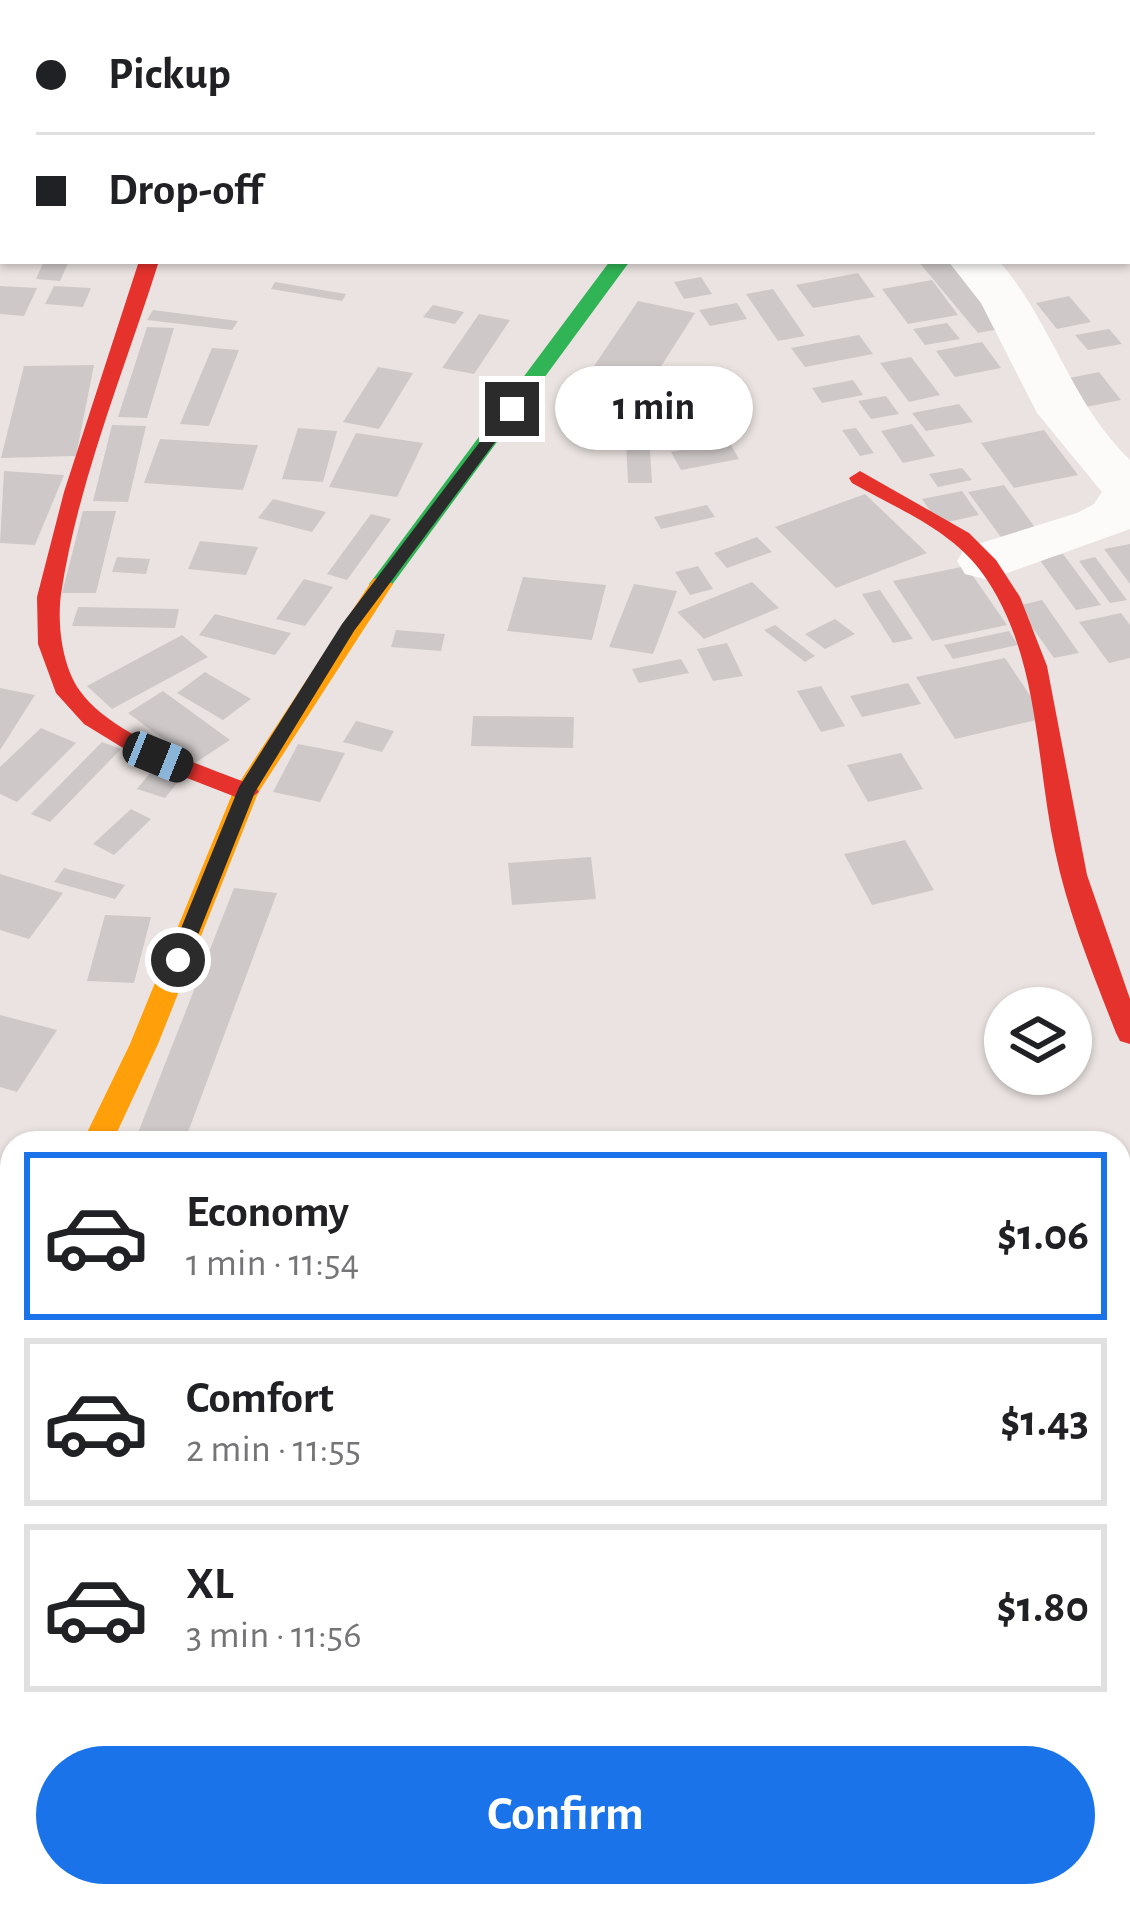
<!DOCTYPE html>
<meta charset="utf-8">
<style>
:root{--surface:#fff;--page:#f2f2f2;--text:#202124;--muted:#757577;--line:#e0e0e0;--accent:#1a73e8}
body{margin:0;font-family:"Alegreya Sans",sans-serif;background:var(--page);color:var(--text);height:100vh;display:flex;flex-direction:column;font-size:45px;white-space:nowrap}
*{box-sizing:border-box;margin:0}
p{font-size:39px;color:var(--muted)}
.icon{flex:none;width:66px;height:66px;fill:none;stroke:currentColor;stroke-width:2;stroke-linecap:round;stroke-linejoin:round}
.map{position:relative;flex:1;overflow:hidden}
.drawer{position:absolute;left:0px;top:1131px;width:1131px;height:777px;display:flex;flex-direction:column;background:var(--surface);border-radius:36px 36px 0 0;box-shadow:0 3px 9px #0004}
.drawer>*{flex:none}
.banner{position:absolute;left:0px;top:0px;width:1131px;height:264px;box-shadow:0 3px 9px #0004;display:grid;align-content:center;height:264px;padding:0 36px;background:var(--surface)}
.tools{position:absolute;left:984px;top:987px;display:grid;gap:24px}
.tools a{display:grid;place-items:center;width:108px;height:108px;border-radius:50%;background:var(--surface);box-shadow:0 3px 9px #0004;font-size:60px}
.end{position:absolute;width:54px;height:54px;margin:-27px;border:15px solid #2b2b2b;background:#fff;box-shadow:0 0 0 6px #fff}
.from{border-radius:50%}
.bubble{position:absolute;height:84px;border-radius:42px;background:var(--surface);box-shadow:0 3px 9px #0004;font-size:39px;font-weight:600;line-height:84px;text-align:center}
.car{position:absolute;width:36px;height:72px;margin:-36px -18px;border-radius:15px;box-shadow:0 0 9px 3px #0007;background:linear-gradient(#222 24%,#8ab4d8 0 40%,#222 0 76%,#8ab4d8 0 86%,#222 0)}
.banner b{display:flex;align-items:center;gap:42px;height:114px;font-size:45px}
.banner b+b{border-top:3px solid var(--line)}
.banner i{width:30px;height:30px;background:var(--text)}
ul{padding:21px 0 0;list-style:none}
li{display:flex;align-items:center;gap:36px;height:168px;margin:0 24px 18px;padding:0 12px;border:6px solid var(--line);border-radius:0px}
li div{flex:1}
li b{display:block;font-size:45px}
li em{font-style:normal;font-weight:600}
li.current{border-color:var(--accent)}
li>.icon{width:108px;height:108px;stroke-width:1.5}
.action{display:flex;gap:24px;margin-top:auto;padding:24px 36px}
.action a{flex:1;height:138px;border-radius:72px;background:var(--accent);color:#fff;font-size:48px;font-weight:600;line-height:138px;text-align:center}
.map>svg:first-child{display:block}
.building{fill:#cec9c8}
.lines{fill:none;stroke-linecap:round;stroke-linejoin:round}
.street{fill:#fcfbfa;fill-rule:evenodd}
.fast{fill:#30b455;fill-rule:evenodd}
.slow{fill:#ff9f0a;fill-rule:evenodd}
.jam{fill:#e5322d;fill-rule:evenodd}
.route{fill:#2b2b2b}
</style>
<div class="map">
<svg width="1130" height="1906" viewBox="0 0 1130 1906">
<rect width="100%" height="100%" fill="#eae3e1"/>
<g class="building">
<polygon points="44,261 69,261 60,281 36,279"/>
<polygon points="918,261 960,261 1015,326 978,333"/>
<polygon points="858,273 875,297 813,308 796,285"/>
<polygon points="701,277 712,294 684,299 674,282"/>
<polygon points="932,280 958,315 908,324 882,289"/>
<polygon points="275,282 346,294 342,301 271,289"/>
<polygon points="0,286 37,288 24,316 0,314"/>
<polygon points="54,286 91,288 83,307 45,304"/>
<polygon points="773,289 805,336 778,341 746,294"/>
<polygon points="1069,296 1091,322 1057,329 1036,303"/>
<polygon points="638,301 695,313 653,379 594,366"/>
<polygon points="737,303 747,319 710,326 699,310"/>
<polygon points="433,305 464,312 455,324 423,317"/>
<polygon points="153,310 238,321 232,330 147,320"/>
<polygon points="479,314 510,320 474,374 442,368"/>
<polygon points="947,323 960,339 925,345 913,329"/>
<polygon points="147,327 174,328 147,418 118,417"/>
<polygon points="1109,329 1122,344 1088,350 1075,335"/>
<polygon points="859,335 873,354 805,367 791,348"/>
<polygon points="982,342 1001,368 955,377 936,351"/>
<polygon points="212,348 239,350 209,426 180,424"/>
<polygon points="911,357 940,395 909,402 880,363"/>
<polygon points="94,365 76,456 1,458 24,366"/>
<polygon points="378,367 413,373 379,429 343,422"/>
<polygon points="1099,372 1121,400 1071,410 1049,382"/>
<polygon points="853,380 863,395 822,403 812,388"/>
<polygon points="886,396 899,414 871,419 858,401"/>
<polygon points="647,399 652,483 628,483 624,400"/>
<polygon points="959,404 973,422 926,431 912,413"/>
<polygon points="699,406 716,434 671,443 654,415"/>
<polygon points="912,424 935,456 903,463 881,431"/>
<polygon points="112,425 146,426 128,502 93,501"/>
<polygon points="298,428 337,431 323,482 282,479"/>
<polygon points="856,428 874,453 860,456 842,430"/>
<polygon points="1044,430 1078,475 1014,488 981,443"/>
<polygon points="356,433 423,443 397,497 329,487"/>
<polygon points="160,439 258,445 243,490 144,483"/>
<polygon points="729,441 739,459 681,470 671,452"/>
<polygon points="962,468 972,480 938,487 929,474"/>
<polygon points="4,471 64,475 35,545 0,543"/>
<polygon points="1004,485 1039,533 1003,540 968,492"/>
<polygon points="962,491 979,515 939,524 922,499"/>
<polygon points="865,494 927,553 836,588 775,527"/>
<polygon points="273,499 326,512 312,532 258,518"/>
<polygon points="707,505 715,517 661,529 654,517"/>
<polygon points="83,511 116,511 96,593 62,593"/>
<polygon points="371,514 391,519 347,580 327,574"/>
<polygon points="757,537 772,552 727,568 714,553"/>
<polygon points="200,541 258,547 246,575 188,569"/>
<polygon points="1130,544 1130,584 1104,549"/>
<polygon points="1063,554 1101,605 1076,610 1039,559"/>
<polygon points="117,557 150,559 146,574 112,572"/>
<polygon points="1095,557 1127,600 1110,603 1079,561"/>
<polygon points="698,566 713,589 690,595 675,572"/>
<polygon points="966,566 1007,625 932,641 893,581"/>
<polygon points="523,577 606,585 592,640 507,631"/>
<polygon points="304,579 333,587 305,626 276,619"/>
<polygon points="752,582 779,608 704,639 677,612"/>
<polygon points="634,584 677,591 653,654 609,647"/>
<polygon points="880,590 913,639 893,643 862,594"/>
<polygon points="1042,600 1079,653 1054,658 1017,606"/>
<polygon points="78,607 179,609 175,628 72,626"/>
<polygon points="1121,613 1130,625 1130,658 1109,663 1079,622"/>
<polygon points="215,614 291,633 275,655 199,635"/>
<polygon points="835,619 855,634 825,649 805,634"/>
<polygon points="775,625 815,656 805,662 764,630"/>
<polygon points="396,630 445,634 441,651 391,647"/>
<polygon points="1009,631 1018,645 953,659 944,645"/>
<polygon points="182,635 208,657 112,709 87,686"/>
<polygon points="727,643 743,676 713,681 697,649"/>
<polygon points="1005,658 1045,718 955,739 916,677"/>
<polygon points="681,659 689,673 639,683 632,669"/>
<polygon points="205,672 251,699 223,720 177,693"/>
<polygon points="908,683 921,704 862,717 850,696"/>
<polygon points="821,686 845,726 821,732 797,691"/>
<polygon points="0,688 35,695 0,750"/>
<polygon points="163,691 230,740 195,763 128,713"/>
<polygon points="473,716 574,717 573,748 471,746"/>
<polygon points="356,721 394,731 382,752 343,742"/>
<polygon points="41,728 76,743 17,802 0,794 0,767"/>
<polygon points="102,742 121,749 50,822 31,814"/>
<polygon points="298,744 345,753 320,802 273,792"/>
<polygon points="901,753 923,789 868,802 847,765"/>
<polygon points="150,773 178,782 165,798 137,789"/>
<polygon points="131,809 151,819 114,855 93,844"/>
<polygon points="905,840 934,890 872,905 844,854"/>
<polygon points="591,857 596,899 512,905 508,863"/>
<polygon points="64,868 125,885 115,899 54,882"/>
<polygon points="0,874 63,893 29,939 0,930"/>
<polygon points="234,888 277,893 184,1143 134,1143"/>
<polygon points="105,915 151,917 134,983 87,981"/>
<polygon points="0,1015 57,1030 17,1092 0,1087"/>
<polygon points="1130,1257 1130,1322 1119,1304 1119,1260"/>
<polygon points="0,1441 12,1444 12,1501 0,1498"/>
<polygon points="3,1514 12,1515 12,1553 0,1552"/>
<polygon points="0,1619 12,1624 12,1704 0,1699"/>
<polygon points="449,1896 543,1896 546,1906 451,1906"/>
<polygon points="766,1896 826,1896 826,1897 800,1906 770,1906"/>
</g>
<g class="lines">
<g class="street">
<polygon points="237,0 279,0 236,3"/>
<path d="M 948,261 L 999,261 C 1052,322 1071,403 1130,460 L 1130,529 L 1005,574 L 985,579 L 965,574 L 957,561 L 965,548 L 1077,513 L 1094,504 L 1102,492 L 1037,413 L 981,303 Z"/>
</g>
<g class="fast">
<polygon points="610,261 630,261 389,589 373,589 369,584 373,579"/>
<polygon points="1130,1202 1130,1226 1119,1227 1119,1203"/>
<polygon points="1130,1799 1130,1835 1119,1839 1119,1803"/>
</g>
<polygon class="slow" points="381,577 393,584 258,793 158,1044 112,1143 82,1143 130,1044 233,792 373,579"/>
<g class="jam">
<path d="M 139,261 L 159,261 C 125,369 78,481 61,594 C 57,624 62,666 80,691 C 114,738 202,765 255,786 L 259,792 L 246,801 L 146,762 L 84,724 L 56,693 L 38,644 L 37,597 L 64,492 Z"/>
<path d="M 860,471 L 969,533 L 996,560 L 1020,597 L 1047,666 L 1087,875 L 1130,999 L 1130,1044 L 1120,1041 L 1116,1033 C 1093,974 1068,913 1055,851 C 1035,758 1040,650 980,570 C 949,529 896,508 852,483 L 849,478 Z"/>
<polygon points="12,1302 12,1343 0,1349 0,1307"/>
<polygon points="889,1896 948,1896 943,1906 884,1906"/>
</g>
</g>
<polygon class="route" points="507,406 520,409 354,631 255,792 188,960 178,967 171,965 168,960 239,787 342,624"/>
</svg>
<div class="tools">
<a><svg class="icon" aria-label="layers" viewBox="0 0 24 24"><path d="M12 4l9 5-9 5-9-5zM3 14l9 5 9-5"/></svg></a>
</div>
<i class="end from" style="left:178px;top:960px"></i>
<i class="end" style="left:512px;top:409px"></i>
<div class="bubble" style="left:555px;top:366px;width:198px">1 min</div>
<i class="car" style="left:158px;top:757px;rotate:112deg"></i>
<div class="banner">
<b><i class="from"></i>Pickup</b>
<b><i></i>Drop-off</b>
</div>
<section class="drawer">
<ul>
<li class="current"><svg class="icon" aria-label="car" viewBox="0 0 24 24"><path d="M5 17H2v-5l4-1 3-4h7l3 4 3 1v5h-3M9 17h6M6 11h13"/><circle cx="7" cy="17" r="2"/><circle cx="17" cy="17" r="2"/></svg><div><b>Economy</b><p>1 min · 11:54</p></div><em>$1.06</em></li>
<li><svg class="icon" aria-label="car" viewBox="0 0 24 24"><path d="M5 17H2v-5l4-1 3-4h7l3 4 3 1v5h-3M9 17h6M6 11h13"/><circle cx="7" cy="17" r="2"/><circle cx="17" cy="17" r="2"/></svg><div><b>Comfort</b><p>2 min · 11:55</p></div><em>$1.43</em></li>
<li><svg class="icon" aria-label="car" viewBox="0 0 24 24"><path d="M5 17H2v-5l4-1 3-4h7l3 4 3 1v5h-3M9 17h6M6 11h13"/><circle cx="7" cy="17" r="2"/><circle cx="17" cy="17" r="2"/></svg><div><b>XL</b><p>3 min · 11:56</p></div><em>$1.80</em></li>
</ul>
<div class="action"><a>Confirm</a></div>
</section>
</div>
